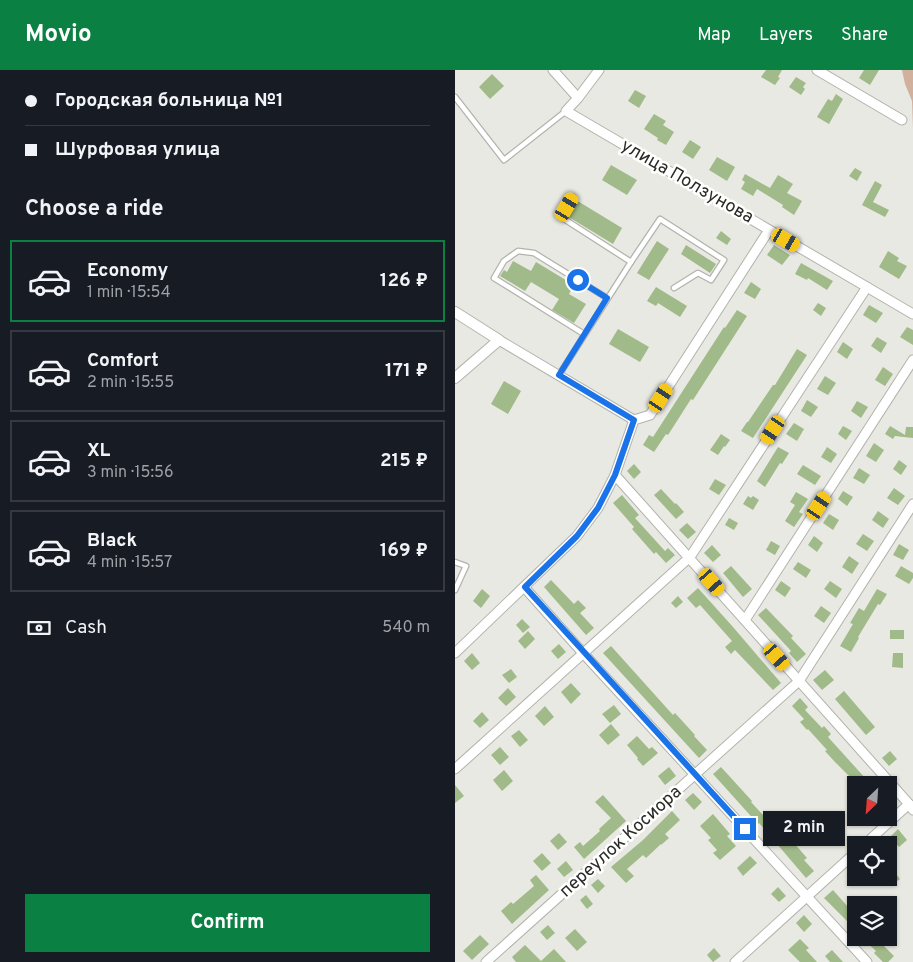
<!DOCTYPE html>
<meta charset="utf-8">
<style>
:root{--surface:#171b24;--page:#20242c;--text:#f1f3f6;--muted:#9ea1a6;--line:#363941;--accent:#0b8043}
body{margin:0;font-family:Overpass,sans-serif;background:var(--page);color:var(--text);height:100vh;display:flex;flex-direction:column;font-size:19px;white-space:nowrap}
*{box-sizing:border-box;margin:0}
p{font-size:16px;color:var(--muted)}
.icon{flex:none;width:28px;height:28px;fill:none;stroke:currentColor;stroke-width:2;stroke-linecap:round;stroke-linejoin:round}
.map{position:relative;flex:1;overflow:hidden}
.panel{display:flex;flex-direction:column;background:var(--surface);width:455px}
.panel>*{flex:none}
.hud{display:grid;align-content:center;height:110px;padding:0 25px;background:var(--surface)}
.needle{width:32px;rotate:205deg}
.buttons{position:absolute;left:392px;top:706px;display:grid;gap:10px}
.buttons a{display:grid;place-items:center;width:50px;height:50px;border-radius:0px;background:var(--surface);box-shadow:0 1px 4px #0004;font-size:25px}
.end{position:absolute;width:22px;height:22px;margin:-11px;border:6px solid #1a73e8;background:#fff;box-shadow:0 0 0 2px #fff}
.from{border-radius:50%}
.bubble{position:absolute;height:35px;border-radius:0px;background:var(--surface);box-shadow:0 1px 4px #0004;font-size:16px;font-weight:700;line-height:35px;text-align:center}
.car{position:absolute;width:15px;height:30px;margin:-15px -8px;border-radius:6px;box-shadow:0 0 4px 1px #0007;background:linear-gradient(#f5c518 24%,#345 0 40%,#f5c518 0 76%,#345 0 86%,#f5c518 0)}
.hud b{display:flex;align-items:center;gap:18px;height:48px;font-size:19px}
.hud b+b{border-top:1px solid var(--line)}
.hud i{width:12px;height:12px;background:var(--text)}
ul{padding:0;list-style:none}
li{display:flex;align-items:center;gap:15px;height:82px;margin:0 10px 8px;padding:0 15px;border:2px solid var(--line);border-radius:0px}
li div{flex:1}
li b{display:block;font-size:19px}
li em{font-style:normal;font-weight:700}
li.active{border-color:var(--accent)}
li>.icon{width:45px;height:45px;stroke-width:1.5}
h2{padding:0 25px;font-size:22px;line-height:60px}
.pay{display:flex;align-items:center;gap:12px;height:55px;padding:0 25px;font-size:19px}
.pay p{margin-inline-start:auto}
.primary-button{display:flex;gap:10px;margin-top:auto;padding:10px 25px}
.primary-button a{flex:1;height:58px;border-radius:0px;background:var(--accent);color:#fff;font-size:20px;font-weight:700;line-height:58px;text-align:center}
header{display:flex;align-items:center;gap:30px;box-sizing:border-box;height:70px;padding:0 25px;background:var(--accent);color:#fff}
header strong{font-size:24px}
nav{display:flex;gap:28px;margin-inline-start:auto;font-size:18px}
main{display:flex;flex:1;min-height:0}
.map>svg:first-child{display:block}
.green{fill:#d1b19d}
.building{fill:#a0ba89}
.lines{fill:none;stroke-linecap:round;stroke-linejoin:round}
.service-casing{stroke:#b3b3ad;stroke-width:7}
.minor-casing{stroke:#b3b3ad;stroke-width:11}
.tertiary-casing{stroke:#b3b3ad;stroke-width:12}
.service{stroke:#fff;stroke-width:4.5}
.minor{stroke:#fff;stroke-width:9}
.tertiary{stroke:#fff;stroke-width:10}
.route{stroke:#1a73e8;stroke-width:6}
.labels{text-anchor:middle;dominant-baseline:central;stroke-width:5;stroke-linejoin:round;paint-order:stroke}
.street-label{font-size:18px;fill:#2a2a28;stroke:#fffffe}
</style>
<header>
<strong>Movio</strong>
<nav><a>Map</a><a>Layers</a><a>Share</a></nav>
</header>
<main>
<section class="panel">
<div class="hud">
<b><i class="from"></i>Городская больница №1</b>
<b><i></i>Шурфовая улица</b>
</div>
<h2>Choose a ride</h2>
<ul>
<li class="active"><svg class="icon" aria-label="car" viewBox="0 0 24 24"><path d="M5 17H2v-5l4-1 3-4h7l3 4 3 1v5h-3M9 17h6M6 11h13"/><circle cx="7" cy="17" r="2"/><circle cx="17" cy="17" r="2"/></svg><div><b>Economy</b><p>1 min · 15:54</p></div><em>126 ₽</em></li>
<li><svg class="icon" aria-label="car" viewBox="0 0 24 24"><path d="M5 17H2v-5l4-1 3-4h7l3 4 3 1v5h-3M9 17h6M6 11h13"/><circle cx="7" cy="17" r="2"/><circle cx="17" cy="17" r="2"/></svg><div><b>Comfort</b><p>2 min · 15:55</p></div><em>171 ₽</em></li>
<li><svg class="icon" aria-label="car" viewBox="0 0 24 24"><path d="M5 17H2v-5l4-1 3-4h7l3 4 3 1v5h-3M9 17h6M6 11h13"/><circle cx="7" cy="17" r="2"/><circle cx="17" cy="17" r="2"/></svg><div><b>XL</b><p>3 min · 15:56</p></div><em>215 ₽</em></li>
<li><svg class="icon" aria-label="car" viewBox="0 0 24 24"><path d="M5 17H2v-5l4-1 3-4h7l3 4 3 1v5h-3M9 17h6M6 11h13"/><circle cx="7" cy="17" r="2"/><circle cx="17" cy="17" r="2"/></svg><div><b>Black</b><p>4 min · 15:57</p></div><em>169 ₽</em></li>
</ul>
<div class="pay"><svg class="icon" aria-label="cash" viewBox="0 0 24 24"><path d="M3 7h18v10H3z"/><circle cx="12" cy="12" r="2"/></svg>Cash<p>540 m</p></div>
<div class="primary-button"><a>Confirm</a></div>
</section>
<div class="map">
<svg width="458" height="892" viewBox="0 0 458 892">
<rect width="100%" height="100%" fill="#e9e9e3"/>
<polygon class="green" points="447,0 458,0 458,59 457,31 450,14"/>
<g class="building">
<polygon points="311,0 327,0 323,7 325,8 320,15 306,7"/>
<polygon points="409,0 424,0 415,15 404,8"/>
<polygon points="37,4 49,16 35,29 24,17"/>
<polygon points="341,7 351,13 348,17 350,19 346,25 334,17"/>
<polygon points="180,20 191,26 184,38 173,31"/>
<polygon points="381,24 388,29 374,54 362,47 373,29 377,31"/>
<polygon points="199,44 211,51 208,55 219,62 211,75 202,70 203,68 189,59"/>
<polygon points="235,70 246,77 238,89 227,82"/>
<polygon points="262,87 280,97 272,111 254,100"/>
<polygon points="156,95 182,110 172,125 147,110"/>
<polygon points="400,98 407,102 402,111 394,106"/>
<polygon points="290,104 315,118 323,105 338,114 332,123 347,131 339,145 327,137 328,135 302,119 298,126 286,119 290,112 287,110"/>
<polygon points="420,111 427,115 418,132 434,140 430,147 407,135"/>
<polygon points="121,130 167,158 158,174 112,146"/>
<polygon points="266,161 276,169 272,175 261,168"/>
<polygon points="202,171 214,179 194,210 182,203"/>
<polygon points="231,175 261,194 255,203 226,184"/>
<polygon points="319,175 335,185 327,195 312,185"/>
<polygon points="433,181 444,188 442,191 452,196 444,209 424,197"/>
<polygon points="58,191 76,201 81,192 119,215 114,224 131,234 119,253 97,240 104,229 76,212 70,221 45,206 49,200 52,202"/>
<polygon points="346,193 378,211 372,220 353,208 352,210 340,204"/>
<polygon points="296,212 306,219 300,229 289,223"/>
<polygon points="201,217 232,236 225,247 203,233 201,236 192,231"/>
<polygon points="363,233 371,238 366,246 358,240"/>
<polygon points="414,235 428,243 421,253 408,245"/>
<polygon points="282,240 292,246 238,330 236,329 213,365 211,364 199,382 188,375 194,365 198,367 269,257 270,258"/>
<polygon points="452,257 458,260 458,275 445,267"/>
<polygon points="163,259 194,277 185,292 154,274"/>
<polygon points="422,267 432,273 426,283 416,276"/>
<polygon points="388,272 398,279 392,289 382,282"/>
<polygon points="342,279 352,285 298,368 286,361 292,352 293,352 318,315 320,315"/>
<polygon points="428,297 438,304 430,316 420,310"/>
<polygon points="370,306 381,313 373,325 362,319"/>
<polygon points="49,311 66,321 53,344 36,334"/>
<polygon points="352,330 363,337 356,347 346,341"/>
<polygon points="402,331 413,337 406,348 396,341"/>
<polygon points="339,353 349,359 342,371 331,364"/>
<polygon points="388,356 397,361 391,370 383,364"/>
<polygon points="435,356 450,365 451,357 458,357 458,368 440,366 438,369 430,364"/>
<polygon points="266,364 275,370 270,377 269,376 263,385 255,380"/>
<polygon points="419,373 429,380 421,392 411,386"/>
<polygon points="323,377 334,383 327,394 325,393 310,417 302,411"/>
<polygon points="372,377 382,384 376,393 366,387"/>
<polygon points="444,390 452,396 446,405 438,399"/>
<polygon points="179,394 186,402 179,409 172,401"/>
<polygon points="348,395 366,406 360,415 342,404"/>
<polygon points="404,398 415,405 409,414 398,408"/>
<polygon points="260,409 271,415 264,425 254,419"/>
<polygon points="439,418 450,426 443,435 432,428"/>
<polygon points="206,419 220,434 221,433 229,442 221,449 199,425"/>
<polygon points="388,421 398,427 392,436 383,429"/>
<polygon points="341,422 353,429 344,442 348,444 339,457 330,451 340,435 335,432"/>
<polygon points="167,425 184,445 180,448 210,481 213,478 220,485 211,493 201,482 199,484 177,459 179,457 158,433"/>
<polygon points="293,426 296,428 298,426 304,430 298,440 288,434"/>
<polygon points="423,441 434,449 428,458 417,450"/>
<polygon points="374,444 384,450 378,460 368,453"/>
<polygon points="274,448 283,453 279,460 270,455"/>
<polygon points="232,453 241,462 233,469 224,460"/>
<polygon points="408,464 419,471 412,481 401,474"/>
<polygon points="359,466 368,473 362,482 353,475"/>
<polygon points="316,471 325,476 320,485 311,480"/>
<polygon points="444,474 454,480 448,490 438,485"/>
<polygon points="257,475 266,485 258,492 249,483"/>
<polygon points="394,486 404,493 397,504 387,497"/>
<polygon points="343,492 356,500 351,508 338,499"/>
<polygon points="276,496 297,519 288,527 268,503"/>
<polygon points="446,496 458,503 458,508 454,514 440,506"/>
<polygon points="96,510 119,534 123,530 131,538 125,543 139,558 131,565 89,517"/>
<polygon points="326,511 336,518 330,527 320,520"/>
<polygon points="375,511 387,519 381,528 369,519"/>
<polygon points="243,518 278,557 326,613 318,620 280,580 276,584 270,577 277,571 245,535 241,538 232,528"/>
<polygon points="27,519 35,526 26,538 18,531"/>
<polygon points="422,519 432,524 425,535 423,534 403,567 404,568 396,582 385,576 398,554 395,553 404,538 409,541"/>
<polygon points="223,526 228,532 221,538 216,533"/>
<polygon points="366,536 376,543 369,553 359,546"/>
<polygon points="311,538 338,566 336,568 351,584 342,592 334,583 336,581 303,545"/>
<polygon points="67,549 75,557 68,563 61,555"/>
<rect x="435" y="560" width="14" height="9"/>
<polygon points="73,561 80,569 70,579 63,571"/>
<polygon points="104,574 111,582 103,589 96,581"/>
<polygon points="156,576 218,645 220,643 240,665 239,666 252,680 244,688 148,583"/>
<polygon points="17,583 25,593 17,600 9,591"/>
<polygon points="438,583 448,583 448,598 437,597"/>
<polygon points="56,599 62,607 54,613 47,605"/>
<polygon points="370,600 379,610 367,620 358,610"/>
<polygon points="116,613 126,624 116,634 106,622"/>
<polygon points="53,618 61,627 51,636 43,628"/>
<polygon points="389,621 420,657 411,665 380,629"/>
<polygon points="345,628 353,637 350,640 367,658 369,656 376,664 373,667 411,709 404,715 403,715 379,691 370,681 372,680 353,659 352,660 345,652 349,649 337,636"/>
<polygon points="159,635 166,644 155,653 147,644"/>
<polygon points="90,636 99,647 89,656 80,646"/>
<polygon points="27,642 34,650 25,658 18,651"/>
<polygon points="156,654 165,665 153,675 144,665"/>
<polygon points="64,660 73,670 65,677 56,666"/>
<polygon points="182,666 194,679 197,677 203,683 188,696 182,689 183,688 172,675"/>
<polygon points="45,677 54,687 45,695 36,685"/>
<polygon points="435,681 442,689 434,696 427,688"/>
<polygon points="214,697 221,706 210,715 203,706"/>
<polygon points="266,697 297,731 296,732 316,754 317,753 330,767 332,765 352,788 349,790 359,801 351,808 322,774 304,753 303,754 258,704"/>
<polygon points="49,700 58,711 47,721 38,710"/>
<polygon points="0,715 9,726 0,733"/>
<polygon points="238,723 247,732 239,740 230,730"/>
<polygon points="148,725 171,751 129,789 119,777 125,772 128,776 145,761 144,759 156,748 140,732"/>
<polygon points="217,741 225,750 210,764 214,768 206,775 206,774 191,788 188,785 172,799 179,806 171,813 156,797 188,770"/>
<polygon points="258,744 275,764 272,766 281,776 265,790 258,783 262,780 253,770 256,768 245,756"/>
<polygon points="443,759 452,770 444,777 435,767"/>
<polygon points="104,763 112,772 103,780 95,771"/>
<polygon points="87,783 96,793 87,801 78,791"/>
<polygon points="295,786 302,793 288,806 282,798"/>
<polygon points="111,791 118,800 109,807 102,799"/>
<polygon points="434,795 445,809 438,814 434,809"/>
<polygon points="81,805 94,820 57,854 46,841 56,832 58,834 79,816 75,810"/>
<polygon points="143,809 150,816 143,823 136,815"/>
<polygon points="323,817 331,826 324,832 316,824"/>
<polygon points="378,820 401,846 401,860 369,828"/>
<polygon points="131,825 138,834 132,839 125,830"/>
<polygon points="349,845 357,854 349,862 341,853"/>
<polygon points="93,855 100,863 92,870 85,862"/>
<polygon points="120,859 132,872 122,881 110,868"/>
<polygon points="25,865 34,874 17,890 8,881"/>
<polygon points="407,868 432,868 426,873 439,886 433,892 428,892 419,883 421,881"/>
<polygon points="345,869 354,878 351,880 362,892 345,892 333,880"/>
<polygon points="70,875 86,891 99,879 111,892 61,892 57,887"/>
<polygon points="259,878 266,886 258,892 252,885"/>
<polygon points="377,880 388,892 375,892 370,886"/>
</g>
<g class="lines">
<g class="service-casing">
<g id="service">
<polyline points="0,27 49,90 111,41"/>
<polyline points="176,192 205,149 269,190 256,210 243,203 219,218"/>
<polyline points="129,264 39,208 49,191 63,181 79,183 152,228"/>
<polyline points="104,305 176,192 106,147 118,127"/>
<polyline points="0,492 11,496 0,520"/>
</g>
</g>
<g class="minor-casing">
<g id="minor">
<polyline points="98,0 123,28"/>
<polyline points="144,0 123,28 111,41 458,244"/>
<polyline points="362,0 447,50"/>
<polyline points="44,270 179,350"/>
<polyline points="160,405 454,734 458,740"/>
<polyline points="69,517 128,583 412,892"/>
<polyline points="290,550 458,290"/>
<polyline points="0,583 122,466 143,438 160,405 179,350 195,345 314,160"/>
<polyline points="0,699 235,487 412,217"/>
<polyline points="409,775 454,734"/>
<polyline points="31,892 344,611 458,434"/>
<polyline points="280,892 401,782"/>
</g>
</g>
<g class="tertiary-casing">
<polyline id="tertiary" points="0,242 44,270 0,308"/>
</g>
<use href="#service" class="service"/>
<use href="#minor" class="minor"/>
<use href="#tertiary" class="tertiary"/>
</g>
<g class="lines">
<polyline class="route" points="123,210 152,228 104,305 179,350 160,405 143,438 122,466 70,517 290,759"/>
</g>
<g class="labels">
<g class="street-label">
<text transform="translate(232 112) rotate(30)">улица Ползунова</text>
<text transform="translate(166 772) rotate(-42)">переулок Косиора</text>
</g>
</g>
</svg>
<div class="buttons">
<a><svg class="needle" viewBox="-14 -14 28 28"><path d="M0-13l5 13h-10z" fill="#e53935"/><path d="M0 13l5-13h-10z" fill="#9ea1a6"/></svg></a>
<a><svg class="icon" aria-label="locate" viewBox="0 0 24 24"><circle cx="12" cy="12" r="6"/><path d="M12 2v4M12 18v4M2 12h4M18 12h4"/></svg></a>
<a><svg class="icon" aria-label="layers" viewBox="0 0 24 24"><path d="M12 4l9 5-9 5-9-5zM3 14l9 5 9-5"/></svg></a>
</div>
<i class="end from" style="left:123px;top:210px"></i>
<i class="end" style="left:290px;top:759px"></i>
<div class="bubble" style="left:308px;top:741px;width:82px">2 min</div>
<i class="car" style="left:112px;top:137px;rotate:31deg"></i>
<i class="car" style="left:331px;top:170px;rotate:120deg"></i>
<i class="car" style="left:206px;top:328px;rotate:33deg"></i>
<i class="car" style="left:318px;top:360px;rotate:213deg"></i>
<i class="car" style="left:364px;top:436px;rotate:33deg"></i>
<i class="car" style="left:257px;top:512px;rotate:139deg"></i>
<i class="car" style="left:322px;top:587px;rotate:139deg"></i>
</div>
</main>
